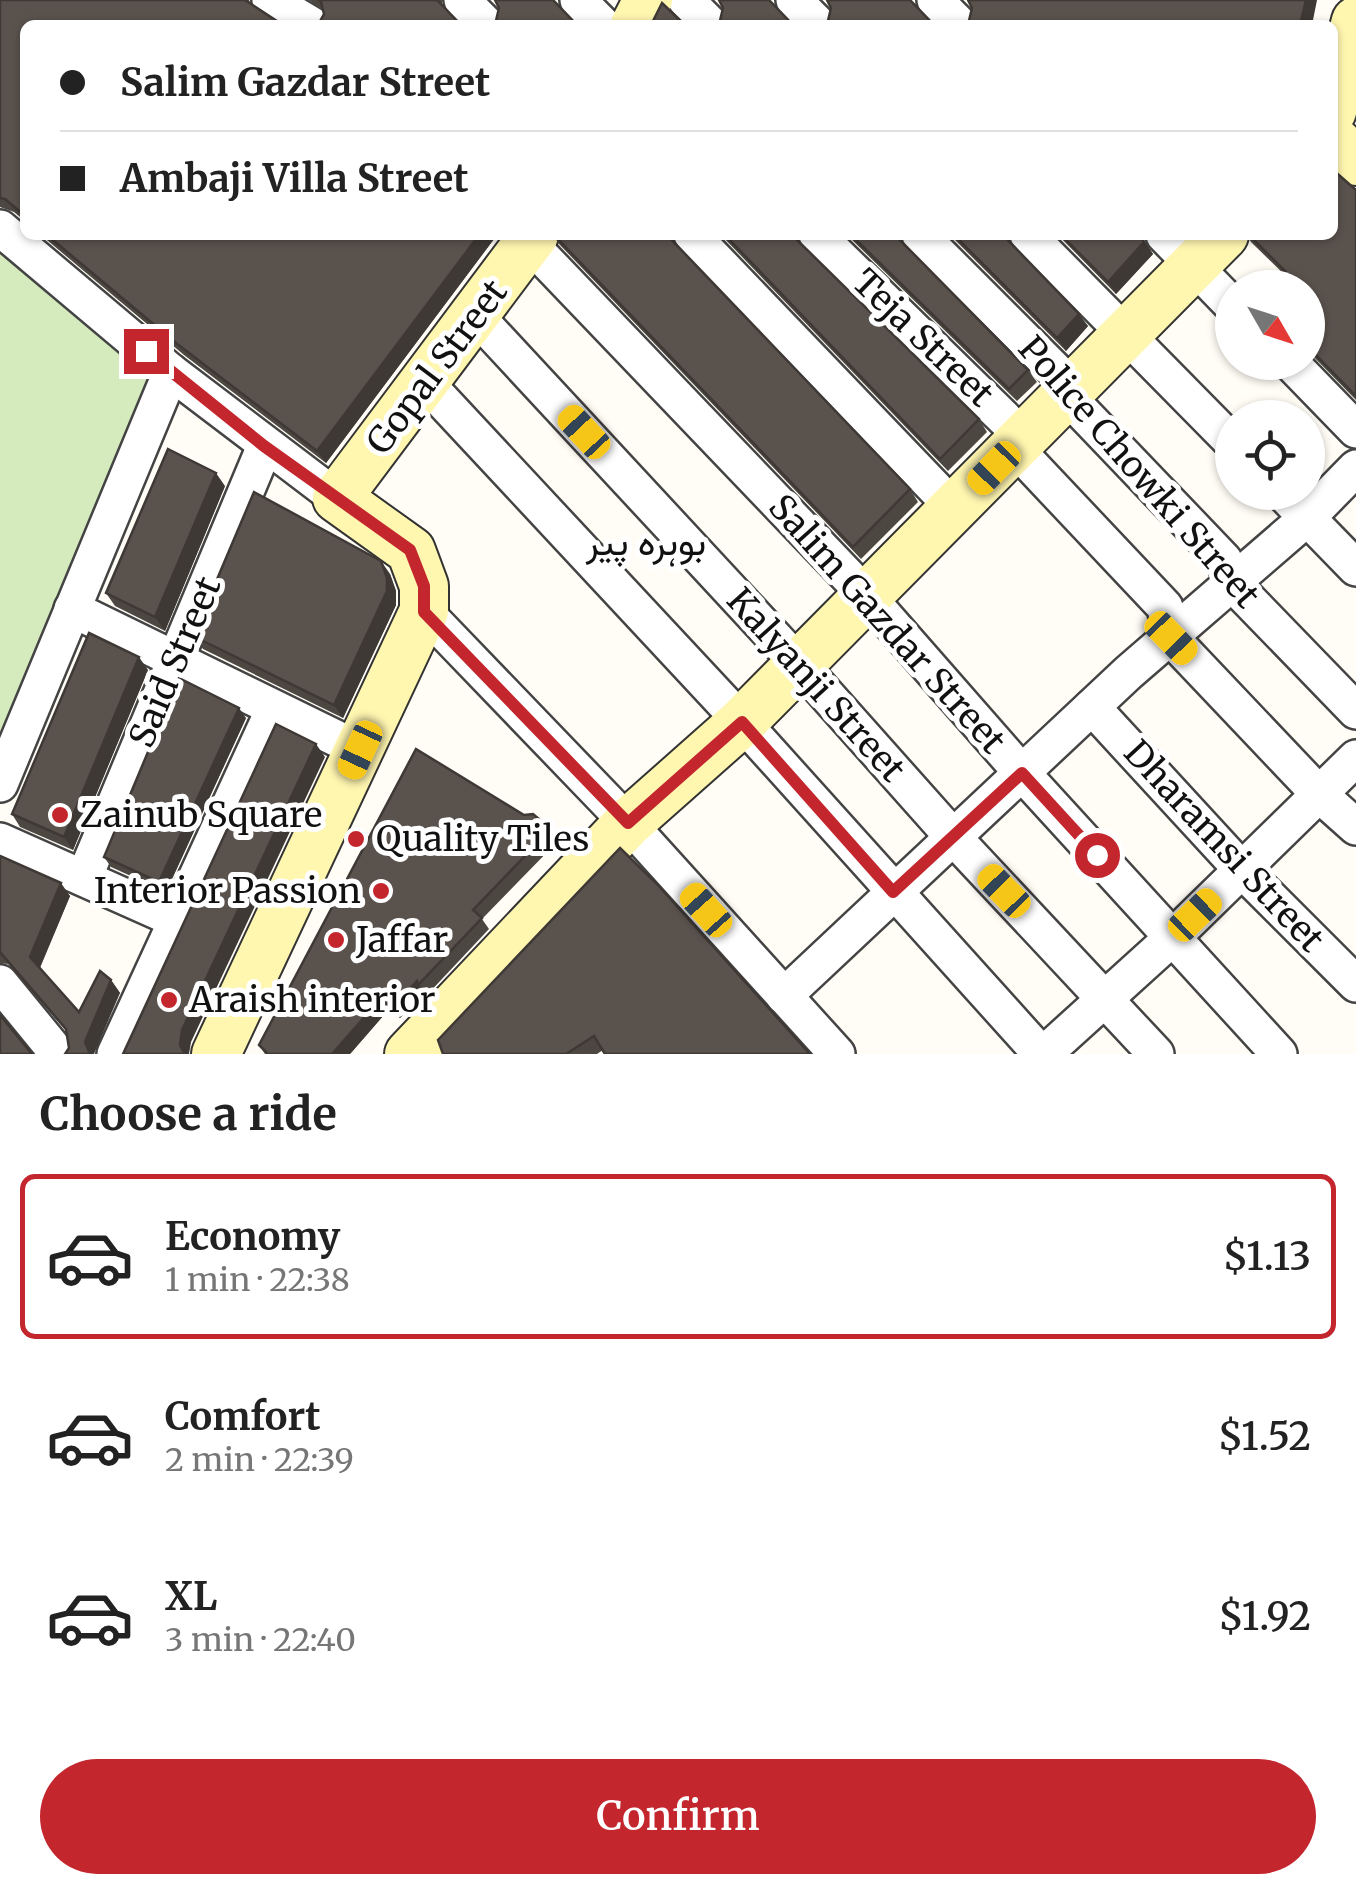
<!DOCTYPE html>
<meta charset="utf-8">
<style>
:root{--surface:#fff;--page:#f6f6f6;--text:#222;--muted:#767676;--line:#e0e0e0;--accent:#c4262e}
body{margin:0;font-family:Merriweather,Vazirmatn,serif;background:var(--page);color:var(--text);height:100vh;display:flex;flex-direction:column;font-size:38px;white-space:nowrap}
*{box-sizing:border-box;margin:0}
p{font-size:32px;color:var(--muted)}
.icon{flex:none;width:55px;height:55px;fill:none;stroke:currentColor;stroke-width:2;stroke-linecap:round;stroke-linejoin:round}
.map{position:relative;height:1054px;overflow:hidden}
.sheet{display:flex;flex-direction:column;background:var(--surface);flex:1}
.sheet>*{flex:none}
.guide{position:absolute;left:20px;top:20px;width:1318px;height:220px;border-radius:15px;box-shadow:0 2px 8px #0004;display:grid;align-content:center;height:220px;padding:0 40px;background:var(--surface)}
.needle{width:65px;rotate:129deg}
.fabs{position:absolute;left:1215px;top:270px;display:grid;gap:20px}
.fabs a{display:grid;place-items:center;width:110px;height:110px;border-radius:50%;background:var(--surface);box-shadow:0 2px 8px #0004;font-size:50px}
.end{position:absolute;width:45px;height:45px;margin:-22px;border:12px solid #c4262e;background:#fff;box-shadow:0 0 0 5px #fff}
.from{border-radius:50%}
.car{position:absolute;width:30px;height:60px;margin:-30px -15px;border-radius:12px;box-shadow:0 0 8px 2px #0007;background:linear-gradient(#f5c518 24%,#345 0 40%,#f5c518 0 76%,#345 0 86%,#f5c518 0)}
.guide b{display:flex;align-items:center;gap:35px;height:95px;font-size:38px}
.guide b+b{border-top:2px solid var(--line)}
.guide i{width:25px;height:25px;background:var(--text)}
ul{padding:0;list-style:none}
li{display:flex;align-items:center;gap:30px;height:165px;margin:0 20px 15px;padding:0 20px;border:5px solid transparent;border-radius:15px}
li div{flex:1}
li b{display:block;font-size:38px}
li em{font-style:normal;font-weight:600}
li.active{border-color:var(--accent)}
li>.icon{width:90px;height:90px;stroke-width:1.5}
h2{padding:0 40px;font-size:45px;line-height:120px}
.button{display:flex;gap:20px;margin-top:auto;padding:20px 40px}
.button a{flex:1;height:115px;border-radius:60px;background:var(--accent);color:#fff;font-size:40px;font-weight:600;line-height:115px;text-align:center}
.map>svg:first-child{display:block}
.green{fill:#d5ebbd}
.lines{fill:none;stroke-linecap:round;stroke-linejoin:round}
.street-casing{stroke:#444;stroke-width:40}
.secondary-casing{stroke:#333;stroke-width:52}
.street{stroke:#fff;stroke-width:35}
.secondary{stroke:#fff6b0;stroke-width:48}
.wall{fill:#4d4742}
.shaded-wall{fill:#3f3936}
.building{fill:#5a524d;stroke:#3f3936;stroke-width:2.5}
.route{stroke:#c4262e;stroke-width:12}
.poi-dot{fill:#c4262e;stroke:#fff;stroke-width:4}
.labels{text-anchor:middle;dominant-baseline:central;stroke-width:10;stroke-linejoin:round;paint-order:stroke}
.street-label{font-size:35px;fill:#111;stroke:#fff}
.poi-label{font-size:35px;fill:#111;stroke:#fff;text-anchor:start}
.neighbourhood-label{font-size:38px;fill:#111;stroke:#fff}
</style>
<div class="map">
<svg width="1356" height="1054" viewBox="0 0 1356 1054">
<rect width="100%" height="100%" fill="#fffdf5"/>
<polygon class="green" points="0,228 171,372 0,785"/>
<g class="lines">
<g class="street-casing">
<g id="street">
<polyline points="270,0 312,25"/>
<polyline points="462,0 487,25"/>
<polyline points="578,0 603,25"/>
<polyline points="686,0 711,25"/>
<polyline points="794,0 819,25"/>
<polyline points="935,0 960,25"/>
<polyline points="0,228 171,372 337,498"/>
<polyline points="692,235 954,508"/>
<polyline points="817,235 1011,425 1014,447 1165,607 1171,638 1319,794 1356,827"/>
<polyline points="920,235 1062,377 1066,395 1224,560 1233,584 1356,711"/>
<polyline points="1028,235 1232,442"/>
<polyline points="1164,235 1232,305"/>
<polyline points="530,244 867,596 1022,773 1279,1054"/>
<polyline points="476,316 799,664 953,837 1156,1054"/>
<polyline points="1290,362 1356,430"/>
<polyline points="425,382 742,722 1041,1054"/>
<polyline points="1282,492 1356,568"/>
<polyline points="72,609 360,750"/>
<polyline points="424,611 628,823 837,1054"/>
<polyline points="1092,707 1242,870 1356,984"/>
<polyline points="0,784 171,372"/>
<polyline points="0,841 177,920"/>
<polyline points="84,878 265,446"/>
<polyline points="0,983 58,1054"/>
<polyline points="784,996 1129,672 1307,518 1356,468"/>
<polyline points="115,1054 274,709"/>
<polyline points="1044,1054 1172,938 1356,758"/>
</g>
</g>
<g class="secondary-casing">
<g id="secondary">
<polyline points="635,25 648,0"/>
<polyline points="1332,111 1356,21"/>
<polyline points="1332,138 1356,161"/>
<polyline points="216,1054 424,611 424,586 411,551 337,498 534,235"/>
<polyline points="409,1054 628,823 742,722 1224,235"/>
</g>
</g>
<use href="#street" class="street"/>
<use href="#secondary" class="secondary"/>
</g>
<g class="wall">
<polygon points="0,0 249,0 250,3 25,25 25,221 14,212 0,207"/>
<polygon points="309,0 442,0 442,6 324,14 323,10"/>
<polygon points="1356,190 1356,400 1308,351 1308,315 1316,305 1308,297 1308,288 1298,288 1251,242 1247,235 1332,235"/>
<polygon points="41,235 497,235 326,463 184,355"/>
<polygon points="553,235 672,235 671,239 673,243 910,489 918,502 861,559 559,244"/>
<polygon points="721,235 798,235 796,240 979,419 987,432 948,471"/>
<polygon points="847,235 900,235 901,242 1028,370 1037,382 1017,401"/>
<polygon points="950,235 1008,235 1009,242 1088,326 1066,351"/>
<polygon points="1058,235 1144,235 1143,239 1153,254 1116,294"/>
<polygon points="225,486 165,631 115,606 106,593"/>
<polygon points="390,574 396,591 396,605 343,718 203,649 193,636"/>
<polygon points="148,670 73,850 20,827 12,814"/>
<polygon points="246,718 166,892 111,867 104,857"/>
<polygon points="524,815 551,829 559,840 482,919 489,929 426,996 424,993 400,1018 390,1008 350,1054 265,1054 259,1045"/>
<polygon points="620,848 603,1050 597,1054 443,1054"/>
<polygon points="0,856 70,896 40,968 79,1012 111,980 120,993 69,1048 67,1032 8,964 0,963"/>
</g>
<g class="shaded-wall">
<polygon points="1306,0 1317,0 1312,25 1300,25"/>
<polygon points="479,235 497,235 326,463 317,451"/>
<polygon points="1140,235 1144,235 1143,239 1153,254 1116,294 1108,282"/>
<polygon points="1079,314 1088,326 1066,351 1057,338"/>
<polygon points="216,473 225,486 165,631 155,617"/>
<polygon points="381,561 390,574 396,591 396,605 343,718 334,705"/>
<polygon points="139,657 148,670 73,850 64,837"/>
<polygon points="239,708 246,718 166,892 159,882"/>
<polygon points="316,744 325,757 191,1042 189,1054 185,1054 180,1045 182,1030"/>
<polygon points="61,883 70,896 39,969 30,957"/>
<polygon points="111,980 120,993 94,1054 89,1054 85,1042"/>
<polygon points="417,981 424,993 400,1018 392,1007"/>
<polygon points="382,997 390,1008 350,1054 332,1054"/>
</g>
<g class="building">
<polygon points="0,0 245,0 283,25 25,25 25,216 5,199 0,198"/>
<polygon points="319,0 437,0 461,25 318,25 324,14 321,2"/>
<polygon points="495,0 553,0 577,25 495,25 499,8"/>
<polygon points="719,0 769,0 793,25 719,25 723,8"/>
<polygon points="827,0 910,0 934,25 827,25 831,8"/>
<polygon points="968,0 1306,0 1300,25 968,25 972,8"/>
<polygon points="662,3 685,25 651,25"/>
<polygon points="1332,169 1356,190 1356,396 1308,347 1308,315 1318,303 1308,293 1308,288 1302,288 1249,235 1332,235"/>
<polygon points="47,235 479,235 317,451 176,343"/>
<polygon points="554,235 667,235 910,489 853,547"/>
<polygon points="725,235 792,235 979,419 940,459"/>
<polygon points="851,235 895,235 1028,370 1009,389"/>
<polygon points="954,235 1003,235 1079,314 1057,338"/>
<polygon points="1061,235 1140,235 1144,242 1108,282"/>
<polygon points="168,449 216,473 155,617 106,593"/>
<polygon points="254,492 381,561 387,578 387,591 334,705 193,636"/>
<polygon points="89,633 139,657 64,837 12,814"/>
<polygon points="179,678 239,708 159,882 104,857"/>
<polygon points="276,724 316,744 182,1030 180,1045 185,1054 123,1054"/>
<polygon points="416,749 524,815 533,814 551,829 473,910 482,918 418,985 417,981 392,1007 382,997 332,1054 268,1054 259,1045"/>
<polygon points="620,848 656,883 810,1054 605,1054 594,1036 566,1054 443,1054 438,1040"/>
<polygon points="0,856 61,883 30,957 79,1012 100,971 111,980 85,1042 90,1054 65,1054 69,1048 66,1029 0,952"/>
<polygon points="0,1015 32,1054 0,1054"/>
</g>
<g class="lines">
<polyline class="route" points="146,351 264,446 410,550 424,586 424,612 628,823 742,722 893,892 1022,773 1097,855"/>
</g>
<g class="poi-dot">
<circle cx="60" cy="815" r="10"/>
<circle cx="356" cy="839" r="10"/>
<circle cx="381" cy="891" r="10"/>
<circle cx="336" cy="940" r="10"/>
<circle cx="169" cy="1000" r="10"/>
</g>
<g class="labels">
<g class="street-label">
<text transform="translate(923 338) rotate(44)">Teja Street</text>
<text transform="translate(437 367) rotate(-53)">Gopal Street</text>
<text transform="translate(1139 472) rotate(49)">Police Chowki Street</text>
<text transform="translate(887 624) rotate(48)">Salim Gazdar Street</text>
<text transform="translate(175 662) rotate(-67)">Said Street</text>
<text transform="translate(816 685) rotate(48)">Kalyanji Street</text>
<text transform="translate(1224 846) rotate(47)">Dharamsi Street</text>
</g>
<g class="poi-label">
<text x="80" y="815">Zainub Square</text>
<text x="376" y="839">Quality Tiles</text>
<text x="361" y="891" text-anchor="end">Interior Passion</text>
<text x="356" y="940">Jaffar</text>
<text x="189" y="1000">Araish interior</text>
</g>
<g class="neighbourhood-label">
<text x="646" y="541">بوہرہ پیر</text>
</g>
</g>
</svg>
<div class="fabs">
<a><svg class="needle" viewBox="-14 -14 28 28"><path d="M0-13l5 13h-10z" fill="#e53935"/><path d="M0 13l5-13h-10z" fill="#767676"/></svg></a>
<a><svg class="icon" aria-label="locate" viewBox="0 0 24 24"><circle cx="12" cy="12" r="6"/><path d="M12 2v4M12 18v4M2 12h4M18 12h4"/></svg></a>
</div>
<i class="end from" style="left:1097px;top:855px"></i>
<i class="end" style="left:146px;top:351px"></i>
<i class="car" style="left:584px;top:432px;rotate:317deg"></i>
<i class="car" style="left:994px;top:468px;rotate:224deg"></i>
<i class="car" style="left:1171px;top:638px;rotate:136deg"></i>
<i class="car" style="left:360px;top:750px;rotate:205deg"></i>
<i class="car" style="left:1004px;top:891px;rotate:316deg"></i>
<i class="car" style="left:706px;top:910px;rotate:318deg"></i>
<i class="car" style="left:1195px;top:915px;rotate:46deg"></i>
<div class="guide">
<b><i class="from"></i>Salim Gazdar Street</b>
<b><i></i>Ambaji Villa Street</b>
</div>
</div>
<section class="sheet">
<h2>Choose a ride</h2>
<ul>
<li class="active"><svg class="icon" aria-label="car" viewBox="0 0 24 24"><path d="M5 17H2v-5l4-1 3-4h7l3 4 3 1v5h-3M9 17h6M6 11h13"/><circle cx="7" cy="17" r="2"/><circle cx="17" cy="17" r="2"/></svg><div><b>Economy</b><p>1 min · 22:38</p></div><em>$1.13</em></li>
<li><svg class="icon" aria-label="car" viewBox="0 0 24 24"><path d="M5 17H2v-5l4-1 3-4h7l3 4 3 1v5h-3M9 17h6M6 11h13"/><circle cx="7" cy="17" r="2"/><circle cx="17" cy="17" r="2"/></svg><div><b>Comfort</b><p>2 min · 22:39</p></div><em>$1.52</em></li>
<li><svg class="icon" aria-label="car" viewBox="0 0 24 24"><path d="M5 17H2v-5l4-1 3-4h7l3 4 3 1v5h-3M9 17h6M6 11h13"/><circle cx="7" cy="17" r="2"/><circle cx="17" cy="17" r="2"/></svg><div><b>XL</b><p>3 min · 22:40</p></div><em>$1.92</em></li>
</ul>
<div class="button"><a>Confirm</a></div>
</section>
